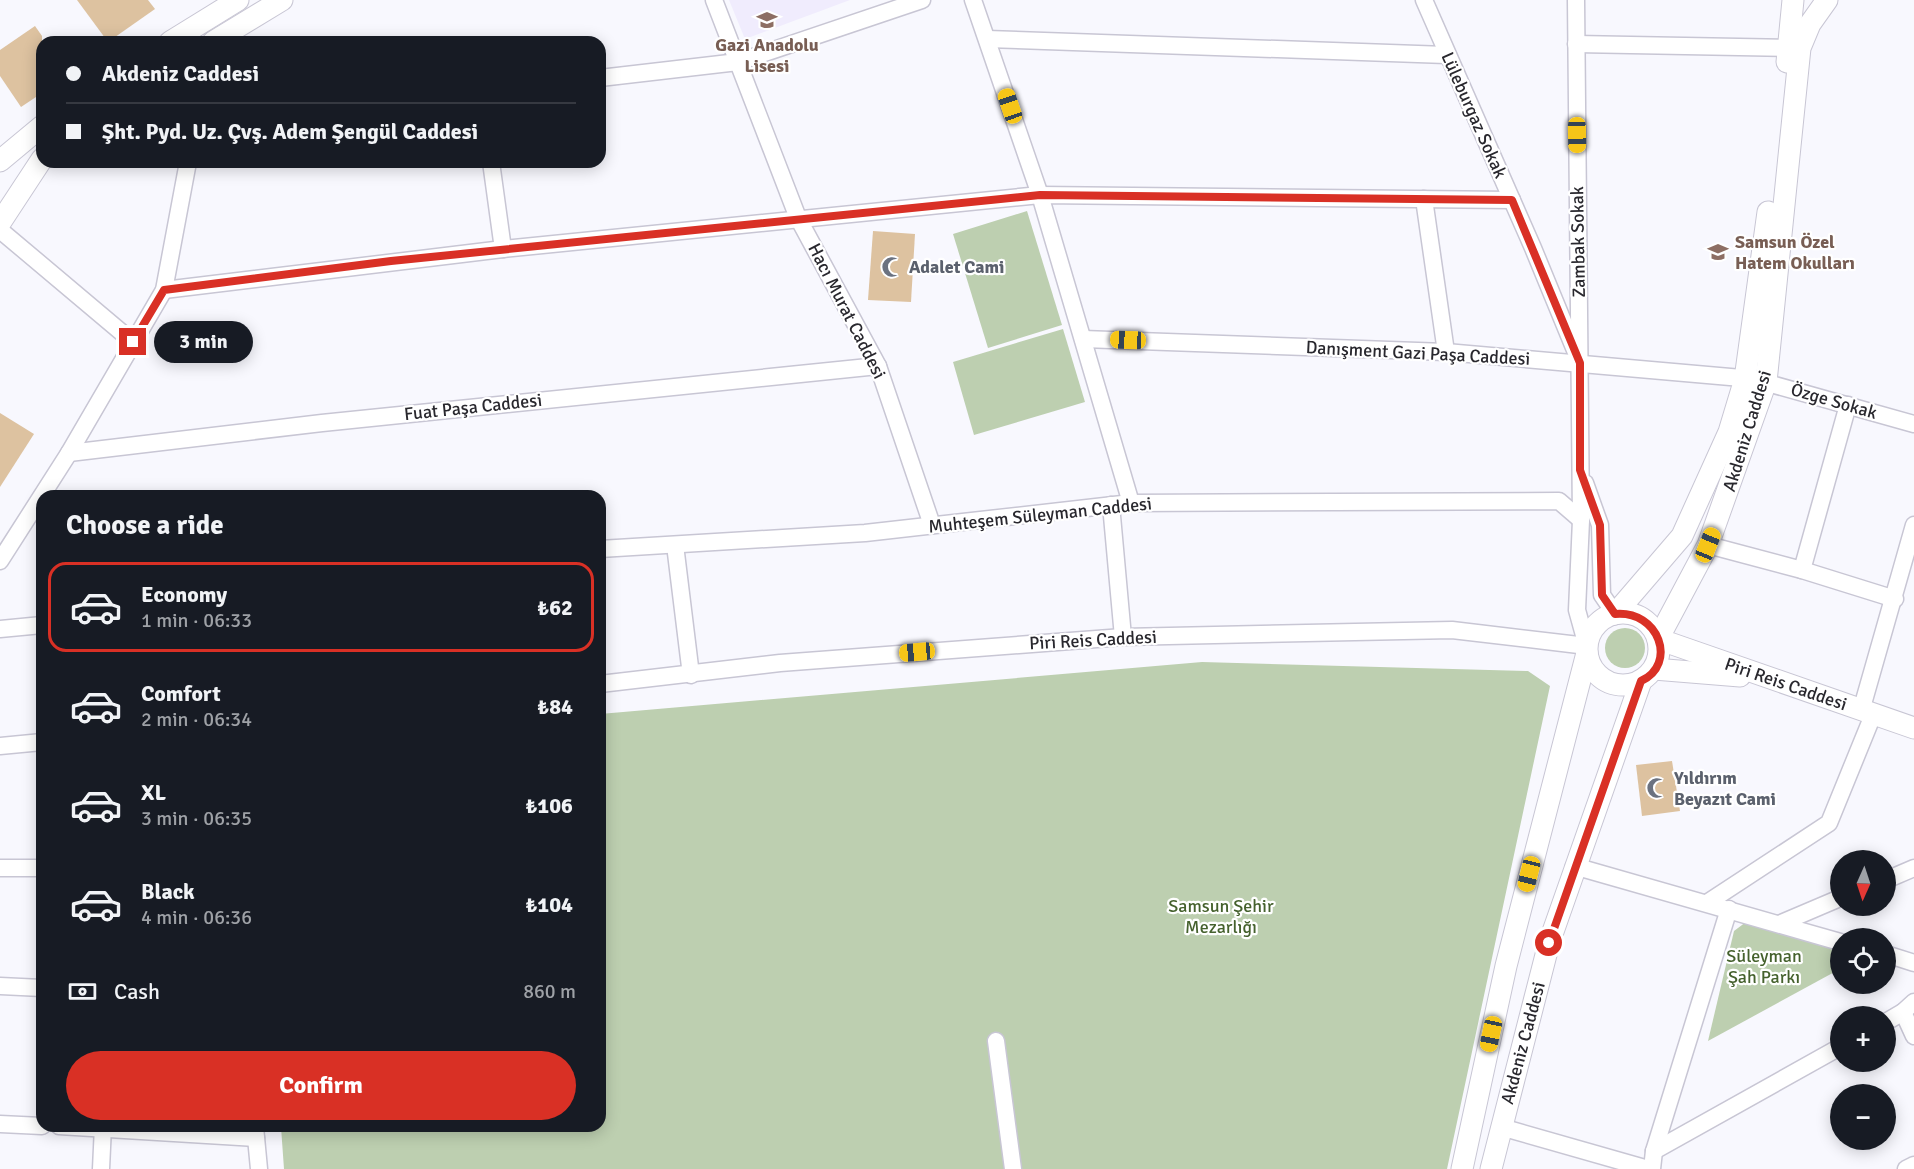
<!DOCTYPE html>
<meta charset="utf-8">
<style>
:root{--surface:#171b24;--page:#242831;--text:#f1f3f6;--muted:#9ea1a6;--line:#363941;--accent:#d93025}
body{margin:0;font-family:Signika,sans-serif;background:var(--page);color:var(--text);height:100vh;display:flex;flex-direction:column;font-size:22px;white-space:nowrap}
*{box-sizing:border-box;margin:0}
p{font-size:20px;color:var(--muted)}
.icon{flex:none;width:33px;height:33px;fill:none;stroke:currentColor;stroke-width:2;stroke-linecap:round;stroke-linejoin:round}
.map{position:relative;flex:1;overflow:hidden}
.drawer{position:absolute;left:36px;top:490px;width:570px;height:642px;display:flex;flex-direction:column;background:var(--surface);border-radius:18px;box-shadow:0 3px 15px #0003}
.drawer>*{flex:none}
.banner{position:absolute;left:36px;top:36px;width:570px;height:132px;border-radius:18px;box-shadow:0 3px 15px #0003;display:grid;align-content:center;height:132px;padding:0 30px;background:var(--surface)}
.needle{width:39px;rotate:183deg}
.fabs{position:absolute;left:1830px;top:850px;display:grid;gap:12px}
.fabs a{display:grid;place-items:center;width:66px;height:66px;border-radius:50%;background:var(--surface);box-shadow:0 3px 15px #0003;font-size:30px}
.end{position:absolute;width:27px;height:27px;margin:-14px;border:8px solid #d93025;background:#fff;box-shadow:0 0 0 3px #fff}
.from{border-radius:50%}
.bubble{position:absolute;height:42px;border-radius:21px;background:var(--surface);box-shadow:0 3px 15px #0003;font-size:20px;font-weight:800;line-height:42px;text-align:center}
.car{position:absolute;width:18px;height:36px;margin:-18px -9px;border-radius:8px;box-shadow:0 0 4px 2px #0007;background:linear-gradient(#f5c518 24%,#345 0 40%,#f5c518 0 76%,#345 0 86%,#f5c518 0)}
.banner b{display:flex;align-items:center;gap:21px;height:57px;font-size:22px}
.banner b+b{border-top:2px solid var(--line)}
.banner i{width:15px;height:15px;background:var(--text)}
ul{padding:0;list-style:none}
li{display:flex;align-items:center;gap:18px;height:90px;margin:0 12px 9px;padding:0 18px;border:3px solid transparent;border-radius:18px}
li div{flex:1}
li b{display:block;font-size:22px}
li em{font-style:normal;font-weight:800}
li.active{border-color:var(--accent)}
li>.icon{width:54px;height:54px;stroke-width:1.5}
h2{padding:0 30px;font-size:27px;line-height:72px}
.pay{display:flex;align-items:center;gap:15px;height:66px;padding:0 30px;font-size:22px}
.pay p{margin-inline-start:auto}
.action{display:flex;gap:12px;margin-top:auto;padding:12px 30px}
.action a{flex:1;height:69px;border-radius:36px;background:var(--accent);color:#fff;font-size:24px;font-weight:800;line-height:69px;text-align:center}
.map>svg:first-child{display:block}
.education{fill:#f0ecfd}
.green{fill:#bdcfb0}
.building{fill:#ddc2a0}
.lines{fill:none;stroke-linecap:round;stroke-linejoin:round}
.minor-casing{stroke:#c8c6d4;stroke-width:19}
.major-casing{stroke:#c8c6d4;stroke-width:23}
.minor{stroke:#fff;stroke-width:16}
.major{stroke:#fff;stroke-width:21}
.route{stroke:#d93025;stroke-width:8}
.labels{text-anchor:middle;dominant-baseline:central;stroke-width:4.5;stroke-linejoin:round;paint-order:stroke}
.education-label{font-size:18px;font-weight:bold;fill:#785e54;stroke:#fff}
.street-label{font-size:18px;fill:#29282e;stroke:#fff}
.worship-label{font-size:18px;font-weight:bold;fill:#5b616d;stroke:#fff;text-anchor:start}
.park-label{font-size:18px;fill:#45612d;stroke:#fff}
</style>
<div class="map">
<svg width="1914" height="1169" viewBox="0 0 1914 1169">
<rect width="100%" height="100%" fill="#f8f8fe"/>
<polygon class="education" points="729,0 850,0 745,39"/>
<g class="green">
<polygon points="1027,211 1062,325 988,348 953,234"/>
<polygon points="1063,329 1085,402 974,435 953,362"/>
<circle cx="1625" cy="648" r="20"/>
<polygon points="1202,662 1528,671 1550,686 1447,1169 284,1169 281,1127 600,1126 600,714"/>
<polygon points="1746,922 1840,951 1840,969 1708,1041 1734,931"/>
</g>
<g class="building">
<polygon points="77,0 148,0 155,9 108,42"/>
<polygon points="35,26 42,36 42,93 21,107 0,76 0,50"/>
<polygon points="873,231 915,234 911,302 868,300"/>
<polygon points="0,413 34,434 0,487"/>
<polygon points="1672,761 1680,811 1642,816 1636,765"/>
</g>
<g class="lines">
<g class="minor-casing">
<g id="minor">
<polyline points="714,0 798,218 878,366 932,525"/>
<polyline points="973,0 1040,195 1131,503"/>
<polyline points="1424,0 1533,248 1577,355"/>
<polyline points="987,39 1446,55"/>
<polyline points="1576,44 1789,48"/>
<polyline points="600,78 738,62 922,0"/>
<polyline points="491,162 503,249"/>
<polyline points="1424,199 1446,352"/>
<polyline points="0,230 133,342"/>
<polyline points="164,290 503,249 1040,195 1512,200"/>
<polyline points="1083,339 1446,352 1753,379 1914,424"/>
<polyline points="69,453 322,423 878,366"/>
<polyline points="1585,483 1600,525 1602,595 1615,614"/>
<polyline points="1111,505 1123,637"/>
<polyline points="675,545 691,675"/>
<polyline points="1708,545 1802,570 1895,599"/>
<polyline points="600,549 865,533 1131,503 1559,501 1581,520"/>
<polyline points="0,561 69,453 164,290 188,162"/>
<polyline points="1802,570 1848,405"/>
<polyline points="0,629 42,625"/>
<polyline points="600,684 780,663 1123,637 1452,630 1587,646 1577,610 1581,520 1576,0"/>
<polyline points="1861,711 1914,525"/>
<polyline points="0,746 42,742"/>
<polyline points="1574,866 1840,942"/>
<polyline points="0,868 42,868"/>
<polyline points="1886,880 1914,868"/>
<polyline points="1707,903 1829,823 1873,715"/>
<polyline points="1779,924 1840,898"/>
<polyline points="1886,954 1914,963"/>
<polyline points="0,986 42,988"/>
<polyline points="1903,1012 1914,1036"/>
<polyline points="1886,1022 1903,1012 1914,1002"/>
<polyline points="996,1041 1013,1169"/>
<polyline points="0,1124 42,1126"/>
<polyline points="59,1126 256,1138"/>
<polyline points="255,1127 259,1169"/>
<polyline points="1501,1127 1648,1169"/>
<polyline points="1654,1151 1840,1047"/>
<polyline points="101,1169 103,1126"/>
<polyline points="1652,1169 1654,1151 1729,909"/>
<polyline points="1906,1169 1914,1165"/>
</g>
</g>
<g class="major-casing">
<g id="major">
<polyline points="1827,0 1810,24 1800,48 1766,382 1708,545 1658,639 1914,728"/>
<polyline points="170,42 238,0"/>
<polyline points="213,42 282,0"/>
<polyline points="1787,62 1793,0"/>
<polyline points="0,161 42,126"/>
<polyline points="0,223 42,159"/>
<circle cx="1623" cy="649" r="36"/>
<polyline points="1615,614 1682,536 1729,432 1745,379 1768,212"/>
<polyline points="1654,669 1740,676"/>
<polyline points="1462,1169 1506,966 1587,653"/>
<polyline points="1491,1169 1549,943 1641,681"/>
</g>
</g>
<use href="#minor" class="minor"/>
<use href="#major" class="major"/>
</g>
<g class="lines">
<path class="route" d="M 133,342 L 164,290 L 391,261 L 1040,195 L 1512,200 L 1580,363 L 1580,470 L 1600,525 L 1602,595 L 1615,614 C 1659,610 1678,664 1641,681 L 1549,943"/>
</g>
<defs>
<g id="school-bare" transform="scale(1.62)"><path d="M0-5L7-2L0 1L-7-2ZM-4 1L0 2.5L4 1V4Q0 6-4 4Z" fill="#8d6e63" stroke="#fff" stroke-width="2.5" paint-order="stroke"/></g>
<g id="mosque-bare" transform="scale(1.62)"><path d="M3.5-4.9A6 6 0 1 0 3.5 4.9A5 5 0 1 1 3.5-4.9Z" fill="#6b7280" stroke="#fff" stroke-width="2.5" paint-order="stroke"/></g>
</defs>
<g fill-rule="evenodd">
<use href="#school-bare" x="767" y="20"/>
<use href="#school-bare" x="1718" y="252"/>
<use href="#mosque-bare" x="892" y="267"/>
<use href="#mosque-bare" x="1657" y="788"/>
</g>
<g class="labels">
<g class="education-label">
<text x="767" y="45">Gazi Anadolu<tspan x="767" dy="21">Lisesi</tspan></text>
<text x="1735" y="242" text-anchor="start">Samsun Özel<tspan x="1735" dy="21">Hatem Okulları</tspan></text>
</g>
<g class="street-label">
<text transform="translate(1474 115) rotate(66)">Lüleburgaz Sokak</text>
<text transform="translate(1578 242) rotate(-91)">Zambak Sokak</text>
<text transform="translate(847 311) rotate(63)">Hacı Murat Caddesi</text>
<text transform="translate(1418 353) rotate(3)">Danışment Gazi Paşa Caddesi</text>
<text transform="translate(1834 401) rotate(16)">Özge Sokak</text>
<text transform="translate(473 407) rotate(-6)">Fuat Paşa Caddesi</text>
<text transform="translate(1747 431) rotate(-73)">Akdeniz Caddesi</text>
<text transform="translate(1040 515) rotate(-6)">Muhteşem Süleyman Caddesi</text>
<text transform="translate(1093 640) rotate(-3)">Piri Reis Caddesi</text>
<text transform="translate(1786 684) rotate(19)">Piri Reis Caddesi</text>
<text transform="translate(1523 1043) rotate(-75)">Akdeniz Caddesi</text>
</g>
<g class="worship-label">
<text x="909" y="267">Adalet Cami</text>
<text x="1674" y="778">Yıldırım<tspan x="1674" dy="21">Beyazıt Cami</tspan></text>
</g>
<g class="park-label">
<text x="1221" y="906">Samsun Şehir<tspan x="1221" dy="21">Mezarlığı</tspan></text>
<text x="1764" y="956">Süleyman<tspan x="1764" dy="21">Şah Parkı</tspan></text>
</g>
</g>
</svg>
<div class="fabs">
<a><svg class="needle" viewBox="-14 -14 28 28"><path d="M0-13l5 13h-10z" fill="#e53935"/><path d="M0 13l5-13h-10z" fill="#9ea1a6"/></svg></a>
<a><svg class="icon" aria-label="locate" viewBox="0 0 24 24"><circle cx="12" cy="12" r="6"/><path d="M12 2v4M12 18v4M2 12h4M18 12h4"/></svg></a>
<a>+</a>
<a>−</a>
</div>
<i class="end from" style="left:1549px;top:943px"></i>
<i class="end" style="left:133px;top:342px"></i>
<div class="bubble" style="left:154px;top:321px;width:99px">3 min</div>
<i class="car" style="left:1010px;top:106px;rotate:341deg"></i>
<i class="car" style="left:1577px;top:135px;rotate:179deg"></i>
<i class="car" style="left:1128px;top:340px;rotate:272deg"></i>
<i class="car" style="left:1708px;top:545px;rotate:22deg"></i>
<i class="car" style="left:917px;top:652px;rotate:265deg"></i>
<i class="car" style="left:1529px;top:874px;rotate:194deg"></i>
<i class="car" style="left:1491px;top:1034px;rotate:192deg"></i>
<div class="banner">
<b><i class="from"></i>Akdeniz Caddesi</b>
<b><i></i>Şht. Pyd. Uz. Çvş. Adem Şengül Caddesi</b>
</div>
<section class="drawer">
<h2>Choose a ride</h2>
<ul>
<li class="active"><svg class="icon" aria-label="car" viewBox="0 0 24 24"><path d="M5 17H2v-5l4-1 3-4h7l3 4 3 1v5h-3M9 17h6M6 11h13"/><circle cx="7" cy="17" r="2"/><circle cx="17" cy="17" r="2"/></svg><div><b>Economy</b><p>1 min · 06:33</p></div><em>₺62</em></li>
<li><svg class="icon" aria-label="car" viewBox="0 0 24 24"><path d="M5 17H2v-5l4-1 3-4h7l3 4 3 1v5h-3M9 17h6M6 11h13"/><circle cx="7" cy="17" r="2"/><circle cx="17" cy="17" r="2"/></svg><div><b>Comfort</b><p>2 min · 06:34</p></div><em>₺84</em></li>
<li><svg class="icon" aria-label="car" viewBox="0 0 24 24"><path d="M5 17H2v-5l4-1 3-4h7l3 4 3 1v5h-3M9 17h6M6 11h13"/><circle cx="7" cy="17" r="2"/><circle cx="17" cy="17" r="2"/></svg><div><b>XL</b><p>3 min · 06:35</p></div><em>₺106</em></li>
<li><svg class="icon" aria-label="car" viewBox="0 0 24 24"><path d="M5 17H2v-5l4-1 3-4h7l3 4 3 1v5h-3M9 17h6M6 11h13"/><circle cx="7" cy="17" r="2"/><circle cx="17" cy="17" r="2"/></svg><div><b>Black</b><p>4 min · 06:36</p></div><em>₺104</em></li>
</ul>
<div class="pay"><svg class="icon" aria-label="cash" viewBox="0 0 24 24"><path d="M3 7h18v10H3z"/><circle cx="12" cy="12" r="2"/></svg>Cash<p>860 m</p></div>
<div class="action"><a>Confirm</a></div>
</section>
</div>
